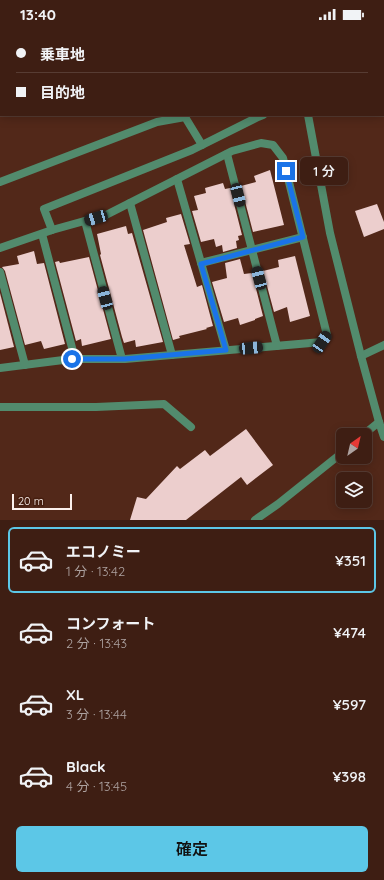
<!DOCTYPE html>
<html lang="ja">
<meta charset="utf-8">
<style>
:root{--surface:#3e1e13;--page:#45271c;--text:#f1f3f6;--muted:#ada2a0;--line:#573c33;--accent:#5cc7e7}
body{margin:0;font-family:Quicksand,"Noto Sans JP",sans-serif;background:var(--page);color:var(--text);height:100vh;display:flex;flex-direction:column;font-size:15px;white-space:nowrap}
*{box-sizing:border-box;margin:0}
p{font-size:13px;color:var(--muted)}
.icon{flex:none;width:22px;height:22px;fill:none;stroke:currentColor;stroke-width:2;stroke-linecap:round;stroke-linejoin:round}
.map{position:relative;height:492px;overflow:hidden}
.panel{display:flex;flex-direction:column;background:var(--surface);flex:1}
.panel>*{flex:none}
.guide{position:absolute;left:0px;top:0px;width:384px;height:88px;box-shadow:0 2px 10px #0003,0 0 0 1px var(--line);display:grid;align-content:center;height:88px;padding:0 16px;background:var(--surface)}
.needle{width:26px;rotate:34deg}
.tools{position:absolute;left:336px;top:400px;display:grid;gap:8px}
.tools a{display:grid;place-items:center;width:36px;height:36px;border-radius:6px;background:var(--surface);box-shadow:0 2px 10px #0003,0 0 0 1px var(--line);font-size:20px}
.scale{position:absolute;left:12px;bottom:10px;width:60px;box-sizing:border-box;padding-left:4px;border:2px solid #fbf0ec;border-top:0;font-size:11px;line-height:14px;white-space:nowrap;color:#fbf0ec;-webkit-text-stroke:3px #461e0f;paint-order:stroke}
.end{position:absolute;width:18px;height:18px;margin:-9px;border:5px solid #1a73e8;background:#fff;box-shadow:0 0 0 2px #fff}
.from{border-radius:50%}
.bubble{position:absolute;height:28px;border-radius:6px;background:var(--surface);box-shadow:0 2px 10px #0003,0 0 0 1px var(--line);font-size:13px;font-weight:600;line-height:28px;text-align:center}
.car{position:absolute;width:12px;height:24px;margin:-12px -6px;border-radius:5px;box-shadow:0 0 3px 1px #0007;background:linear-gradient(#222 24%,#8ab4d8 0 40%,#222 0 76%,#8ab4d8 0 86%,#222 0)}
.guide b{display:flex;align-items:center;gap:14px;height:38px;font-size:15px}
.guide b+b{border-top:1px solid var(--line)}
.guide i{width:10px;height:10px;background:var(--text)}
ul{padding:7px 0 0;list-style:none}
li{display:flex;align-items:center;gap:12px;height:66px;margin:0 8px 6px;padding:0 8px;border:2px solid transparent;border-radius:6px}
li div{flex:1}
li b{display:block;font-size:15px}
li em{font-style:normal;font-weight:600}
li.current{border-color:var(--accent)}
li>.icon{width:36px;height:36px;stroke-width:1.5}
.button{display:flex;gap:8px;margin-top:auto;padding:8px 16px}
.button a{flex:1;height:46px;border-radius:6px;background:var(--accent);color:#111;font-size:16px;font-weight:600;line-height:46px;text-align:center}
.status{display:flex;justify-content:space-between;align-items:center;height:28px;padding:0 20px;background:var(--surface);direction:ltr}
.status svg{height:11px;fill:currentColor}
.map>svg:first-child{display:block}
.building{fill:#eccecd}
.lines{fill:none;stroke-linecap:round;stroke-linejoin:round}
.minor{stroke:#528b6d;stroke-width:8}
.tertiary{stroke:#528b6d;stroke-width:8}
.route{stroke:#1a73e8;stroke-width:5}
</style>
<div class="status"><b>13:40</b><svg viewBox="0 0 49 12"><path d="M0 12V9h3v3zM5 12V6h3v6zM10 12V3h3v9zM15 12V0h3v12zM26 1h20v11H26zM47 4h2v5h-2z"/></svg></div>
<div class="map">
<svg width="384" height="492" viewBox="0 0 384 492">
<rect width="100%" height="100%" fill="#522819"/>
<g class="building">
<polygon points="270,142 284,197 253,204 241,158 256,154 254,148"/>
<polygon points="223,155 225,161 230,160 242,207 238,208 239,212 236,213 237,220 223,224 222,217 216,219 214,211 201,214 192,183 198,182 194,168 206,165 205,160"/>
<polygon points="377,176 384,194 384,201 364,209 355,183"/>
<polygon points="181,186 190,216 184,217 197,259 202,257 213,298 206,300 207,301 179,308 180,310 173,312 143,202 167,194 166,190"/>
<polygon points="126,198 128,206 132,205 163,314 136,319 135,312 124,315 122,309 100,227 101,226 97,206"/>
<polygon points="34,223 37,236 44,235 65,316 44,321 41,313 25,317 5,243 2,239 19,236 17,228"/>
<polygon points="295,228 310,288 290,294 287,279 274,284 263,243 279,239 278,232"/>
<polygon points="89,229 111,311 82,318 81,311 76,313 55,234 59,233 60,235"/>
<polygon points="240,231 244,246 252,245 263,288 255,291 255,292 240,297 238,290 224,294 212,254 227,250 225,235"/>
<polygon points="0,265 14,319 0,322"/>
<polygon points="246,401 273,437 247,457 241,449 186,492 130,492 137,469 146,471 177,438 180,441 205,422 210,428"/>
</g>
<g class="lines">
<g class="minor">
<polyline points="383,40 384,40"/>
<polyline points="383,61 384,63"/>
<polyline points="227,126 277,318"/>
<polyline points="177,151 226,322"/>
<polyline points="0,154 157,94 185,89 202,117"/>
<polyline points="130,175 172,327"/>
<polyline points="85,193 122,331"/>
<polyline points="52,202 44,181 192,122 258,89 263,87"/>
<polyline points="42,206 75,331"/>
<polyline points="0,220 52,202 106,187 232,123 261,115 273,117 283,130 327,307 322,314 125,331 71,331 0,340"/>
<polyline points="201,235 303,209"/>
<polyline points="0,244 25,337"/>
<polyline points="361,328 384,317"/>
<polyline points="0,379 96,379 164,376 191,399"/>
<polyline points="363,407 379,394"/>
<polyline points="255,492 278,476 343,424"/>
</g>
<g class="tertiary">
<polyline points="293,0 293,1"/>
<polyline points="308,87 330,205 361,328 379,394 384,409"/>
</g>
</g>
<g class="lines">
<polyline class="route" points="72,331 125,331 226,322 201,236 303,209 286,143"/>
</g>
</svg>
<div class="tools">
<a><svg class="needle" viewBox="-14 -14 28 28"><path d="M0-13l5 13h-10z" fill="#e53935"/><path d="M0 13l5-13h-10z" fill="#ada2a0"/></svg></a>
<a><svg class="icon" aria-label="layers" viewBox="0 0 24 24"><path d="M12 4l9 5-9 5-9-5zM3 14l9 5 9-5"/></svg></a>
</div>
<div class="scale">20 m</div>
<i class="end from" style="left:72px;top:331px"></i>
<i class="end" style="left:286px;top:143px"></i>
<div class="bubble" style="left:300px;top:129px;width:48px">1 分</div>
<i class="car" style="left:238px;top:167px;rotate:166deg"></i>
<i class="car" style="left:96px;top:190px;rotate:254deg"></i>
<i class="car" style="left:259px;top:250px;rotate:345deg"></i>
<i class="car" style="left:105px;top:270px;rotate:345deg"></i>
<i class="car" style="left:322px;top:314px;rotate:34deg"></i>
<i class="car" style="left:251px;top:320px;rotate:85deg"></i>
<div class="guide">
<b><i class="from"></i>乗車地</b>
<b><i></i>目的地</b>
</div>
</div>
<section class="panel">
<ul>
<li class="current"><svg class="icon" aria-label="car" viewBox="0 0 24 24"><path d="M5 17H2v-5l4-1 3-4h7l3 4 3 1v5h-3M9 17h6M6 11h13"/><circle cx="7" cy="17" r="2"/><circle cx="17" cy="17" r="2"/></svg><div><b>エコノミー</b><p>1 分 · 13:42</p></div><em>¥351</em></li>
<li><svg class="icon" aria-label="car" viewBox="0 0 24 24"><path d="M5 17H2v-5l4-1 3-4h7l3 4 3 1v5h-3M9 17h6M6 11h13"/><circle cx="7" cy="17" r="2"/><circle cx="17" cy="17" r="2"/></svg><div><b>コンフォート</b><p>2 分 · 13:43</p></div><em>¥474</em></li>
<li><svg class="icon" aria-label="car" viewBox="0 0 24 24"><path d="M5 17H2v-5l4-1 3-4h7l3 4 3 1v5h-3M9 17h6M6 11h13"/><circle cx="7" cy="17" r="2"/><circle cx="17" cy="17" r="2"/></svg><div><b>XL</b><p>3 分 · 13:44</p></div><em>¥597</em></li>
<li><svg class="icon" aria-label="car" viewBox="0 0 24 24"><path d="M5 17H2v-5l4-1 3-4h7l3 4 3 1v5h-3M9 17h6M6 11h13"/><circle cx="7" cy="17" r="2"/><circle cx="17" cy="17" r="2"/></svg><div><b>Black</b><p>4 分 · 13:45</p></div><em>¥398</em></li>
</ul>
<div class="button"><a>確定</a></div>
</section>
